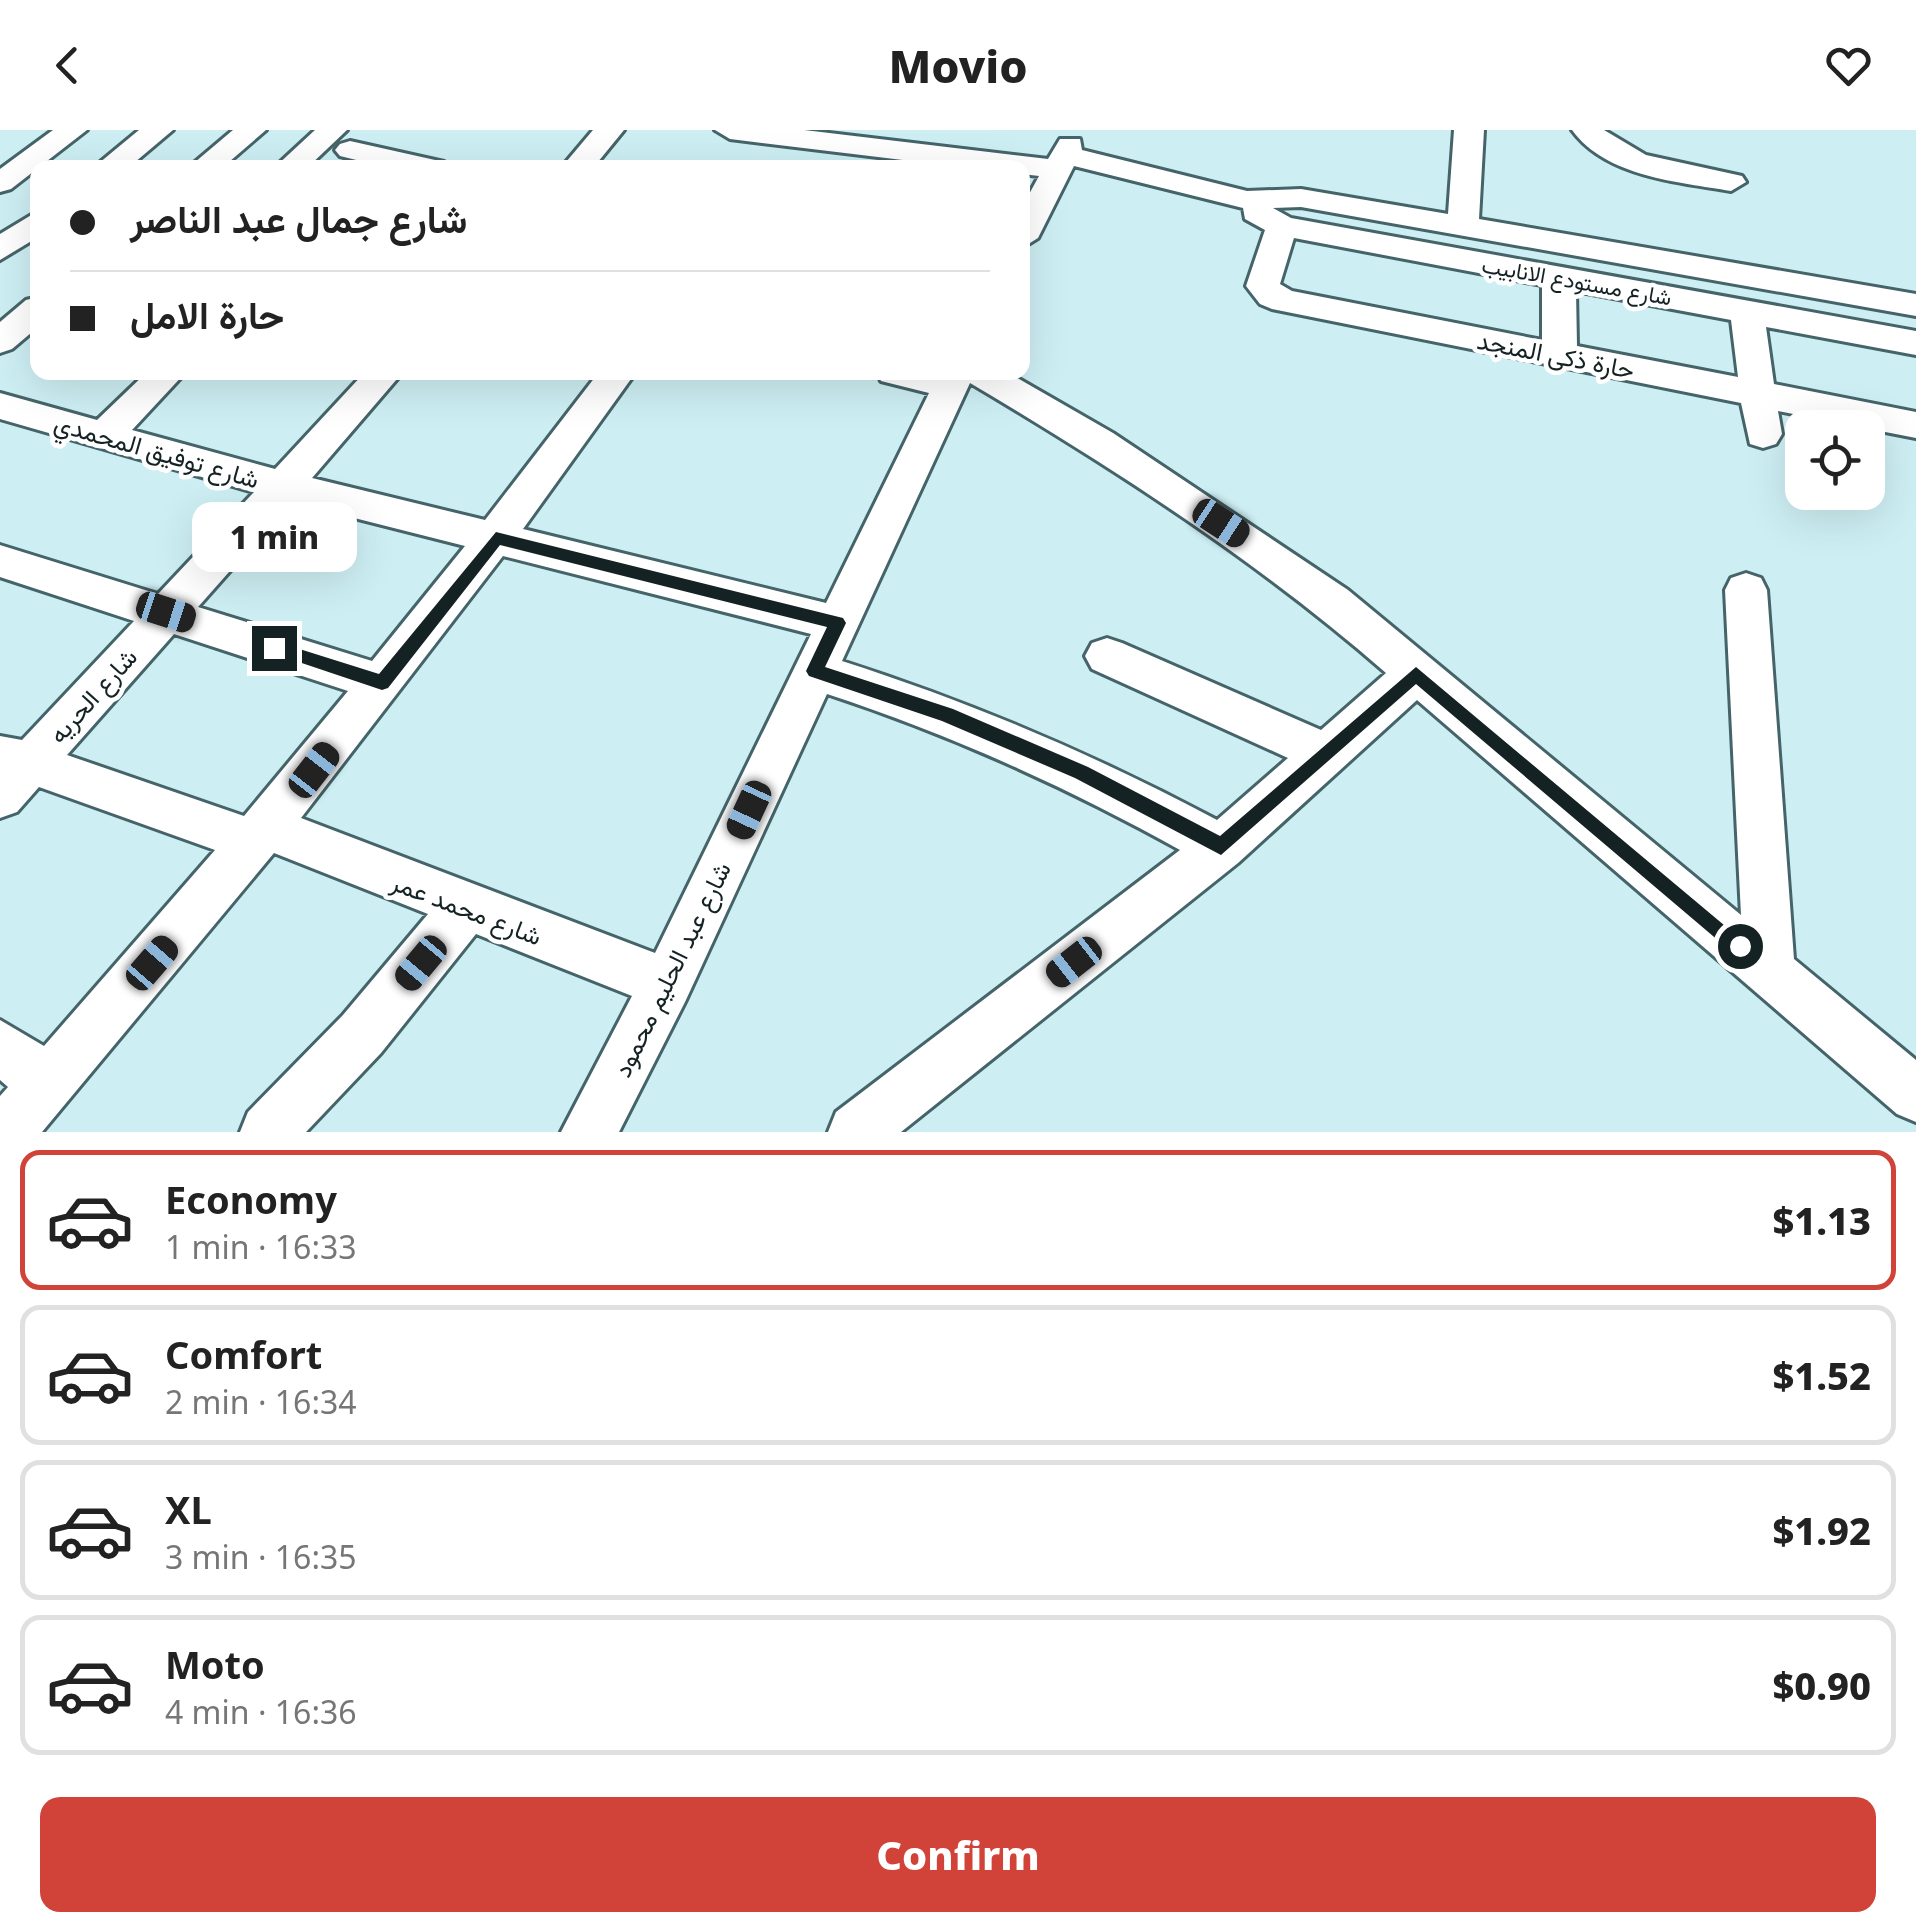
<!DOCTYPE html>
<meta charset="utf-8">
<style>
:root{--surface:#fff;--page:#f6f6f6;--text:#222;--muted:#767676;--line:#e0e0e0;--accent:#d14339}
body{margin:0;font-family:"Noto Sans",Vazirmatn,sans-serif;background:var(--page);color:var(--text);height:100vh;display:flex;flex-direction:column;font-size:38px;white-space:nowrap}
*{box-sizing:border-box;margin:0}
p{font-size:32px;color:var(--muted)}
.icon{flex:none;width:55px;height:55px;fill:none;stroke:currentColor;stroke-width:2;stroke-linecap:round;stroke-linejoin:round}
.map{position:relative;height:1002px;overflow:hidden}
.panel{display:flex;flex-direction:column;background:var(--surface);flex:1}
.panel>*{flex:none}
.guide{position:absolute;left:30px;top:30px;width:1000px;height:220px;border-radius:20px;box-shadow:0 10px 40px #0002;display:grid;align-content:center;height:220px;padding:0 40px;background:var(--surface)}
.buttons{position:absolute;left:1785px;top:280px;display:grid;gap:20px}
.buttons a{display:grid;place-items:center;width:100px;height:100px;border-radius:20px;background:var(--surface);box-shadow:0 10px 40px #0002;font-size:50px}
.end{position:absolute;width:45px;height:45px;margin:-22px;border:12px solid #152224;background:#fff;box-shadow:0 0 0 5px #fff}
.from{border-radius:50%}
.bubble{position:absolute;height:70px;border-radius:20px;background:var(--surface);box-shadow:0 10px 40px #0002;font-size:32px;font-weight:800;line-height:70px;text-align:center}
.car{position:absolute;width:30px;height:60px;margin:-30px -15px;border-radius:12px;box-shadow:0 0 8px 2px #0007;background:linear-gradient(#222 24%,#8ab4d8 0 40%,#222 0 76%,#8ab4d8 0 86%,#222 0)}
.guide b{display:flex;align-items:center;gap:35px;height:95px;font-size:38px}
.guide b+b{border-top:2px solid var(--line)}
.guide i{width:25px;height:25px;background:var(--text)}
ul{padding:18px 0 0;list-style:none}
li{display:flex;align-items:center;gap:30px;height:140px;margin:0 20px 15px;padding:0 20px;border:5px solid var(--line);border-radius:20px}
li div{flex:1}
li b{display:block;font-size:38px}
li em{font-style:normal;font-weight:800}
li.selected{border-color:var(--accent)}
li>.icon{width:90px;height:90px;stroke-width:1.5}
.button{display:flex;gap:20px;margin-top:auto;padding:20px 40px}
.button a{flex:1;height:115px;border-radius:20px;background:var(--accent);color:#fff;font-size:40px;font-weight:800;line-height:115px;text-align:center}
header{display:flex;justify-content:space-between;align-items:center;height:130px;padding:0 40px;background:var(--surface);font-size:45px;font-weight:800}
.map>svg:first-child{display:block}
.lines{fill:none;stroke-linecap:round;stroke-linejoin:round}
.minor-casing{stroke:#456469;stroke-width:6}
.minor{fill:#fff;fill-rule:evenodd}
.route{fill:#152224}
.labels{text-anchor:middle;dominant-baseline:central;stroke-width:9;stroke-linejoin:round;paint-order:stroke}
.far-street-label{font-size:22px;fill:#152224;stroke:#fff}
.street-label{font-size:25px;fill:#152224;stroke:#fff}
</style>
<header><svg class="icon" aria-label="back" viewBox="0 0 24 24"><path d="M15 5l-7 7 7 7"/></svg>Movio<svg class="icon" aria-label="heart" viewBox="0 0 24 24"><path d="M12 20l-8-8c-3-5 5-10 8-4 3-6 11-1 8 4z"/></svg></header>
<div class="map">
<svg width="1916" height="1002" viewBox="0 0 1916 1002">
<rect width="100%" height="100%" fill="#cdeff4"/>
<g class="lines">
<g class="minor-casing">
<g id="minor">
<polygon points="53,0 87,0 11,59 0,62 0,39"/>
<polygon points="139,0 173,0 128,38 93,38"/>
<polygon points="233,0 266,0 222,38 188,38"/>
<polygon points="315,0 347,0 307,38 274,38"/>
<polygon points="593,0 624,0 593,38 561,38"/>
<path d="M 715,0 L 804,0 L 1048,29 L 1060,9 L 1080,9 L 1082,20 L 1247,61 L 1301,59 L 1448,84 L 1454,0 L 1484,0 L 1479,89 L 1916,164 L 1916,186 L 1301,77 L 1273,78 L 1291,88 L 1916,201 L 1916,225 L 1766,197 L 1774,254 L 1916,282 L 1916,308 L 1778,281 L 1782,304 L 1776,314 L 1763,318 L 1750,314 L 1741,273 L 1272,179 L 1260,174 L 1246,156 L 1265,100 L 1245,89 L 1243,78 L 1074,36 L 1038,108 L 1022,118 L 1022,77 L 1039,46 L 1022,44 L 1022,38 L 969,38 L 730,9 ZM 1294,108 L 1542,155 L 1542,210 L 1292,161 L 1280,154 ZM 1576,161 L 1731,190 L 1738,247 L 1577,216 Z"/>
<path d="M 1572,0 L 1604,0 L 1646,25 L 1742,46 L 1746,52 L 1731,61 C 1679,52 1606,47 1572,0 Z"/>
<polygon points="350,11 444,32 448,38 389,38 340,26 335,20 340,14"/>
<polygon points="38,81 38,107 0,130 0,104"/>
<polygon points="38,167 38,197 12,219 0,223 0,192 26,170"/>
<path d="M 147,242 L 186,242 L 132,300 L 275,339 L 365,242 L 403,242 L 312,348 L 485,390 L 599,242 L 636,242 L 523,399 L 826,473 L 929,263 L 881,251 L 877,242 L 1007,242 L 1113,303 L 1348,460 L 1741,785 L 1725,460 L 1731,448 L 1746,443 L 1761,448 L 1767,460 L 1794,829 L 1916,930 L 1916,992 L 1897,984 L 1417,570 L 1238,733 L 901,1002 L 828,1002 L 836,982 L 1180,720 C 1065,656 951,605 827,564 L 685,872 L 619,1002 L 561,1002 L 632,866 L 476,804 L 381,923 L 306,1002 L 240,1002 L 248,982 L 343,885 L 428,784 L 274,723 L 42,1002 L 0,1002 L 0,966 L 8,957 L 0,950 L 0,890 L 44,916 L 215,720 L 39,657 L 17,682 L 0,688 L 0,606 L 22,610 L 134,491 L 0,447 L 0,415 L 158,464 L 254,362 L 0,289 L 0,263 L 97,290 ZM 970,253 C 1115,339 1259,432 1386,543 L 1321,600 L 1122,513 L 1107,508 L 1092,513 L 1085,526 L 1092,539 L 1288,628 L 1217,690 C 1095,625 973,573 842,531 ZM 291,372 L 465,416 L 372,531 L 198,477 ZM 503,426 L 811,504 L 655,823 L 301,688 ZM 174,504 L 348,561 L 244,686 L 67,625 Z"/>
</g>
</g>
<use href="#minor" class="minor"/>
</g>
<polygon class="route" points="496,402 843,488 846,493 825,537 953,579 1088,637 1220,706 1416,537 1749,816 1747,823 1733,823 1416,554 1221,725 1075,648 942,591 809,546 806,541 827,497 500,415 388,558 382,560 269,522 269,513 274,511 379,544"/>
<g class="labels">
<g class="far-street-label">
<text transform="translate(1577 150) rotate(10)">شارع مستودع الانابيب</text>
</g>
<g class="street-label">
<text transform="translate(1556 224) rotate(11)">حارة ذكى المنجد</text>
<text transform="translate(157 320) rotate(16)">شارع توفيق المحمدي</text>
<text transform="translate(92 565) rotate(-48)">شارع الحريه</text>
<text transform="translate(467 778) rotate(21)">شارع محمد عمر</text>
<text transform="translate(671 839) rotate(-64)">شارع عبد الحليم محمود</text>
</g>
</g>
</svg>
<div class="buttons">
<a><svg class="icon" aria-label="locate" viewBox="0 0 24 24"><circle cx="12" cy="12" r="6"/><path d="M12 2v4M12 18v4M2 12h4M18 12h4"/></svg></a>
</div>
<i class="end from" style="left:1740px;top:816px"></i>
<i class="end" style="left:274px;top:518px"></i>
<div class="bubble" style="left:192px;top:372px;width:165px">1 min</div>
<i class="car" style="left:1221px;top:393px;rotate:123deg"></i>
<i class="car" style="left:166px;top:482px;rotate:108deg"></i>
<i class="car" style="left:314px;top:640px;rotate:38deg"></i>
<i class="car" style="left:749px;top:680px;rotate:205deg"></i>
<i class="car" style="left:1074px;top:832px;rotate:232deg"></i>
<i class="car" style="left:152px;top:833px;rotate:41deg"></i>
<i class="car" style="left:421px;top:833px;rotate:220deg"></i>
<div class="guide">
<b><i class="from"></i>شارع جمال عبد الناصر</b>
<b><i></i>حارة الامل</b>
</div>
</div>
<section class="panel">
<ul>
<li class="selected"><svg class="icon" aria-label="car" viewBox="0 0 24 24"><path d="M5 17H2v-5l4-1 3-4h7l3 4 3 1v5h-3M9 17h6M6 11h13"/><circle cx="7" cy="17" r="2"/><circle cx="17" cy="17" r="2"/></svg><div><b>Economy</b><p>1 min · 16:33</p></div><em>$1.13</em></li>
<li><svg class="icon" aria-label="car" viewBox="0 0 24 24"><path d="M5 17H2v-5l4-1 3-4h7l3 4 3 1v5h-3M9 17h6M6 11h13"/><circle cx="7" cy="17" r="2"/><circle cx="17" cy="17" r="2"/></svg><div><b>Comfort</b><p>2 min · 16:34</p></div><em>$1.52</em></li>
<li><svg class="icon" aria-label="car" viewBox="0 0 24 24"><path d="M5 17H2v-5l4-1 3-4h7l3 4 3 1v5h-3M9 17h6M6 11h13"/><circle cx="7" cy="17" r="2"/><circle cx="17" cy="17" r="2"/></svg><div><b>XL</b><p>3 min · 16:35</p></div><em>$1.92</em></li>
<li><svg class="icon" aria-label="car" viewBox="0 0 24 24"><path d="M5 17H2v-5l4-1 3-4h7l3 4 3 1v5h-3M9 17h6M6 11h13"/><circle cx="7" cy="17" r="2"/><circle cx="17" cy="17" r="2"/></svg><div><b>Moto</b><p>4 min · 16:36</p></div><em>$0.90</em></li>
</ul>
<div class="button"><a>Confirm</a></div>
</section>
